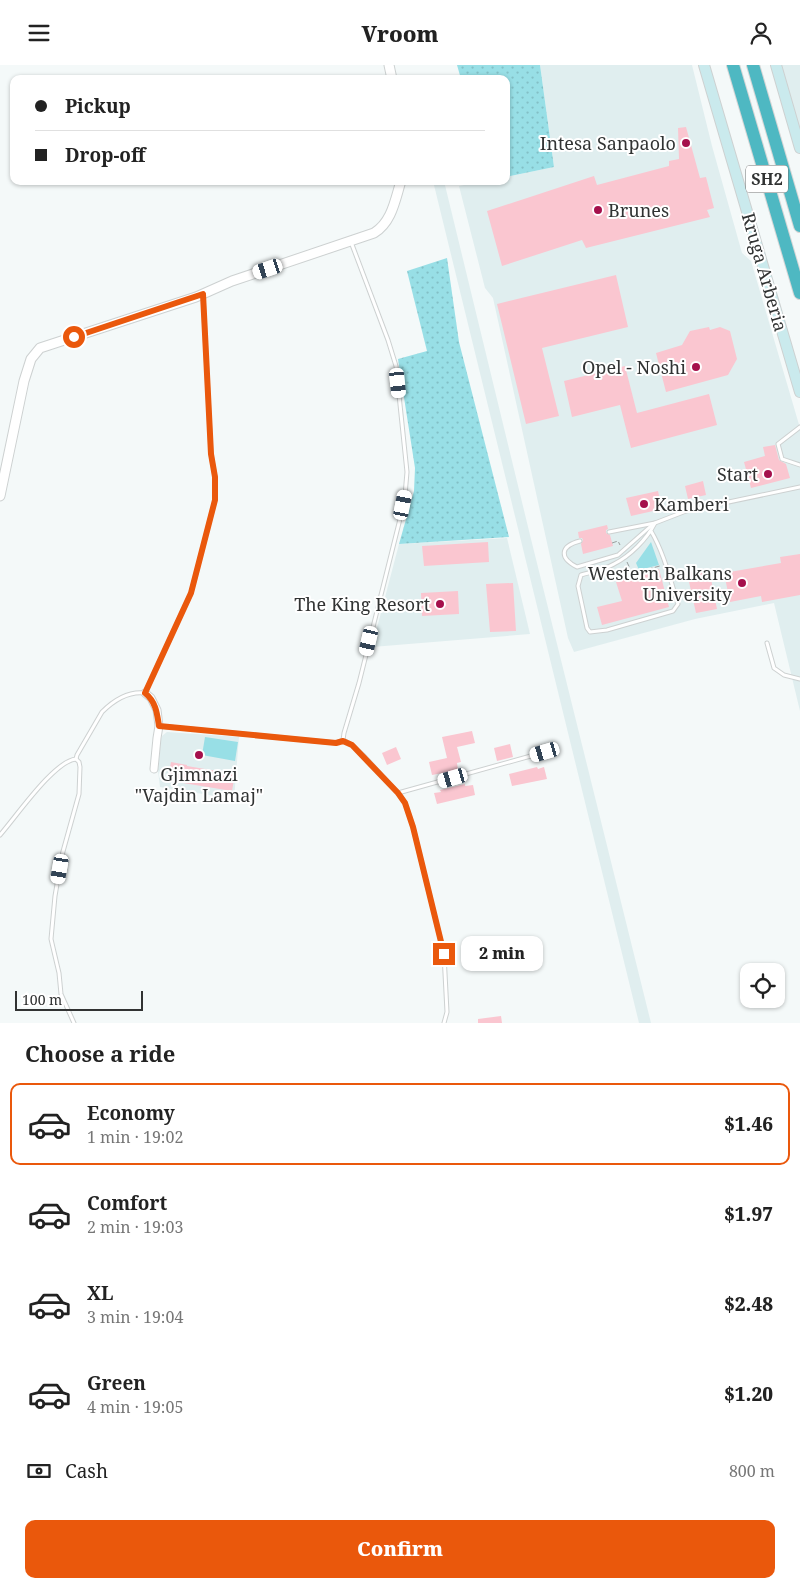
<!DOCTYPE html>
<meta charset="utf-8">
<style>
:root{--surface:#fff;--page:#f6f6f6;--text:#222;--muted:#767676;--line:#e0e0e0;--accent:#ea580c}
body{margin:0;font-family:"Noto Serif",serif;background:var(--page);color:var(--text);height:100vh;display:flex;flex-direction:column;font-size:19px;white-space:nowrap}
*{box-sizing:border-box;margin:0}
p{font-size:16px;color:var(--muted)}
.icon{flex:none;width:28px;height:28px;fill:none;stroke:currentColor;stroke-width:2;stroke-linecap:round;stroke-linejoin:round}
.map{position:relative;height:958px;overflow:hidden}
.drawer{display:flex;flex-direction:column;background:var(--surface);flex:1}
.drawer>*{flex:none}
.guide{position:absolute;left:10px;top:10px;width:500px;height:110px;border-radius:10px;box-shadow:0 1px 4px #0004;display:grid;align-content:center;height:110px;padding:0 25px;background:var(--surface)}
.buttons{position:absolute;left:740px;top:898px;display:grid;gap:10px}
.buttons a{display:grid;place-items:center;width:45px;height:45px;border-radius:10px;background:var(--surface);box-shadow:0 1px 4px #0004;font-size:25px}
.scale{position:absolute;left:15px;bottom:12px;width:128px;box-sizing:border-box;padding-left:5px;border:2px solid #313333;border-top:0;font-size:14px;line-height:18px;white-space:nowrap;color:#313333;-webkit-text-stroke:4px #fff;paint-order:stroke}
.end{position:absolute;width:22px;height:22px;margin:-11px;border:6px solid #ea580c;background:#fff;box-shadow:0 0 0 2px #fff}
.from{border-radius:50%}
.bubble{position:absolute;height:35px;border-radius:10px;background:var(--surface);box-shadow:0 1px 4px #0004;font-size:16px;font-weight:800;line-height:35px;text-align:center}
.car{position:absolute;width:15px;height:30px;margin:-15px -8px;border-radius:6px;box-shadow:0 0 4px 1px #0007;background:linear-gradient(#fff 24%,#345 0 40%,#fff 0 76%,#345 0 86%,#fff 0)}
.guide b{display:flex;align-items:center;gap:18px;height:48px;font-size:19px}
.guide b+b{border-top:1px solid var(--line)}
.guide i{width:12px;height:12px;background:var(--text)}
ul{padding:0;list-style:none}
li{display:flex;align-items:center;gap:15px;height:82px;margin:0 10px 8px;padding:0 15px;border:2px solid transparent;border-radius:10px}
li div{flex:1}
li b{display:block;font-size:19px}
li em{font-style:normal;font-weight:800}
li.selected{border-color:var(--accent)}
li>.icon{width:45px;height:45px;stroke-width:1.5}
h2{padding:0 25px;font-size:22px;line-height:60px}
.pay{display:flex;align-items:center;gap:12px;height:55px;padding:0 25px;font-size:19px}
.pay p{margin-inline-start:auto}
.cta{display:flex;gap:10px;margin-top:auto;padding:10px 25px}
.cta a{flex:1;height:58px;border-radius:10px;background:var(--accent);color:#fff;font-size:20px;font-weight:800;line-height:58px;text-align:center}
header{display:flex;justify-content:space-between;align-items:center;height:65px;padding:0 25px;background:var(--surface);font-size:22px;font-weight:800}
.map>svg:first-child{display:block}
.built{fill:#e0eeef}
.grass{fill:url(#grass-dots)}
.park{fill:#98dfe6}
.building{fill:#fac6d0}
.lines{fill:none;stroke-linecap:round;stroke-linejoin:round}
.service-casing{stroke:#cdd1d1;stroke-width:5}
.minor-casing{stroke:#cdd1d1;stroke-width:9}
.tertiary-casing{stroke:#cdd1d1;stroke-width:11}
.secondary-casing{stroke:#cdd1d1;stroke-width:12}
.motorway-casing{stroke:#d6d6d6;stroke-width:14}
.path{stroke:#9a9e9e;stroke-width:1;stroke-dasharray:5 2.5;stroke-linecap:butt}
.service{stroke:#fff;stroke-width:3}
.minor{stroke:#fff;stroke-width:7}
.tertiary{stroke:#fff;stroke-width:9}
.secondary{stroke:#caeaed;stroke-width:10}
.motorway{stroke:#4eb8c2;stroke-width:12}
.route{stroke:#ea580c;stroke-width:6}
.poi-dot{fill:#a5104c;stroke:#fff;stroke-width:2}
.labels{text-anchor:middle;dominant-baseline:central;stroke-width:4;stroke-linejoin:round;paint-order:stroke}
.shield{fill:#fff;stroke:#6f7070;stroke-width:1}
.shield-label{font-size:16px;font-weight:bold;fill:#313333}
.poi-label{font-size:18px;fill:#313333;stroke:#fff;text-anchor:end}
.street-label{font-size:18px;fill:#313333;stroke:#fff}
</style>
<header><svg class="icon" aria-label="menu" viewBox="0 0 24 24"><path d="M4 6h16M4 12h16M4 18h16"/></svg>Vroom<svg class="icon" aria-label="person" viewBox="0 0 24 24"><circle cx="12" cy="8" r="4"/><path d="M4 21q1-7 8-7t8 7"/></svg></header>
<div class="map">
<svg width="800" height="958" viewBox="0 0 800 958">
<defs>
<pattern id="grass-dots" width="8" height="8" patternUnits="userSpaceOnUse" patternTransform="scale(1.25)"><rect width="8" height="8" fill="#98dfe6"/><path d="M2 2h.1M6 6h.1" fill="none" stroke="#83c0c6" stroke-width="1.8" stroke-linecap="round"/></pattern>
</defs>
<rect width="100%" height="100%" fill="#f4f9f9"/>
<g class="built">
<polygon points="540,0 692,0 712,81 742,188 751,196 800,363 800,646 774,538 695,554 574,587 568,573 493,233 485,223 459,121 484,116 506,116 506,112 554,102"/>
<polygon points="776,0 800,0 800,83"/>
<polygon points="433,116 444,116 530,470 651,958 639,958"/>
<polygon points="507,473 530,569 372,582 399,479"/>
<polygon points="167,667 239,672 234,734 160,722 158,705 161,674 162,671"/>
</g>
<g class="grass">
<polygon points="457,0 540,0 554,102 506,112 506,14 461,14"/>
<polygon points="447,193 459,277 509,472 399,479 414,426 415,403 398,294 427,286 407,206"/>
</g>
<g class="park">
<polygon points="651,477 659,500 639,505 636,498"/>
<polygon points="205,672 238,677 235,696 202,690"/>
</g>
<g class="building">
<polygon points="686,62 700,113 706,112 714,143 707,145 710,152 586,183 582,175 502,201 487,146 594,111 597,120 669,101 669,96 679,94 678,63"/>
<polygon points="616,210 628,262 542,283 559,351 526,359 497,239"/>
<polygon points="709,262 710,265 720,262 730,266 737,294 728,310 666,327 656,288 682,280 690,266"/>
<polygon points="625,301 637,348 709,329 717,360 631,383 620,340 572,352 564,316"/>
<polygon points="775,380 779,395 786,399 790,413 751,423 744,397 765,391 763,382"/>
<polygon points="703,416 706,430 688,434 685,421"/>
<polygon points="658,426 662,444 631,451 626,433"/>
<polygon points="607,460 608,464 606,465 606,468 610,470 613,481 583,489 581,479 583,475 582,473 579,473 578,467"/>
<polygon points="488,477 489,497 424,501 422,481"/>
<polygon points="800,489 800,530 762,537 761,531 730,537 724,508 781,498 780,492"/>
<polygon points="659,504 669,542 602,560 597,542 622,536 616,517 637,509"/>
<polygon points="709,504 717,544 696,548 687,508"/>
<polygon points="513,518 516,566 490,567 486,519"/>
<polygon points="458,526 459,549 422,551 421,528"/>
<polygon points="472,666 475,678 457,682 461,697 457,698 458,705 432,710 429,697 447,693 442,672"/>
<polygon points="510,679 513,692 497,696 494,683"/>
<polygon points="396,682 401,694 387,700 382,688"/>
<polygon points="171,697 187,700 187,701 235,709 232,726 183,718 183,716 168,713"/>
<polygon points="537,702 538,704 544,702 547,714 512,721 509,709"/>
<polygon points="465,719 465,721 473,720 475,730 437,739 434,728 441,727 440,725"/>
<polygon points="501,951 502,958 478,958 478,954"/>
</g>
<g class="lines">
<g class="service-casing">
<g id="service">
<polyline points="800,362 778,379 782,394 800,400"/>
<path d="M 651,466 C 664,488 670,514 678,539 L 673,546 L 607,565 L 590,567 L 587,563 L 578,521 L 581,510 C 591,507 604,505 614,499 C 630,491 647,474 655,458"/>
<polyline points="609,467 655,458 686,446 800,422"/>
<path d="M 580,476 C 560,481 559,493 577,502 L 618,490 L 652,460"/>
<polyline points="767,578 774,603 784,610 800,614"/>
<polyline points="159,661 336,678 343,675 352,680 363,690 398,728 405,738 413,762 444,889 447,947 444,958"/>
<polyline points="343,675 344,668 359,618 401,450 405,430 407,407 396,301 388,275 351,177"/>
<polyline points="398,728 545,687"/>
<path d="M 0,770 C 16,752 54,696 76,694"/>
<path d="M 74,958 L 61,929 L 59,908 L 51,874 L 55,831 L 62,790 L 79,729 L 80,702 L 79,697 L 76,694 L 77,690 L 102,647 C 114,635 128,626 145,628 L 191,528 L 215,435 L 215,412 L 211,389 L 203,230"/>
</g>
</g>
<g class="minor-casing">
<polyline id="minor" points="145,628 151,633 157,645 159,661 157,673 154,704"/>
</g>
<g class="tertiary-casing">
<g id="tertiary">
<polyline points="389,0 392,14"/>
<path d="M 0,431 L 24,316 L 31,294 L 40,283 L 196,232 L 232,216 L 374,168 C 392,157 395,135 401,116"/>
</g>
</g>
<g class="secondary-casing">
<g id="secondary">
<polyline points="704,0 800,327"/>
<polyline points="776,0 800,83"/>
</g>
</g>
<g class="motorway-casing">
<g id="motorway">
<polyline points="733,0 800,228"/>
<polyline points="753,0 800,161"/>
</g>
</g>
<g class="path">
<polyline points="612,478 618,476 620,480"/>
<polyline points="627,497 633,510"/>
<polyline points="633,508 660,501"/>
</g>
<use href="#service" class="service"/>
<use href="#minor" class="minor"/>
<use href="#tertiary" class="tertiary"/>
<use href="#secondary" class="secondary"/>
<use href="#motorway" class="motorway"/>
</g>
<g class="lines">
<path class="route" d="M 74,272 L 203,229 L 211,389 L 215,412 L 215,435 L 191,528 L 145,628 C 156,637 157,648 159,661 L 336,678 L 343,676 L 352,680 L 398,728 L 405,738 L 413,762 L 444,889"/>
</g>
<g class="poi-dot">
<circle cx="686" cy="78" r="5"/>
<circle cx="598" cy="145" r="5"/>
<circle cx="696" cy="302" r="5"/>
<circle cx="768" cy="409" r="5"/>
<circle cx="644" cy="439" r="5"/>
<circle cx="742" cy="518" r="5"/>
<circle cx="440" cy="539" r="5"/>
<circle cx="199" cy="690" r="5"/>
</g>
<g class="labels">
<rect class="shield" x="746" y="100.5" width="42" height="27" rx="4"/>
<g class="shield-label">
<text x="767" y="114">SH2</text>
</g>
<g class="poi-label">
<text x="676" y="78">Intesa Sanpaolo</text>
<text x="608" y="145" text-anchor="start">Brunes</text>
<text x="686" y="302">Opel - Noshi</text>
<text x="758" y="409">Start</text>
<text x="654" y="439" text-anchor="start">Kamberi</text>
<text x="732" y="508">Western Balkans<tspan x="732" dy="21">University</tspan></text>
<text x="430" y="539">The King Resort</text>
<text x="199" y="709" text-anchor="middle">Gjimnazi<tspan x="199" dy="21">"Vajdin Lamaj"</tspan></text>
</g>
<g class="street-label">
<text transform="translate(765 207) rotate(74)">Rruga Arberia</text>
</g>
</g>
</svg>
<div class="buttons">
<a><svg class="icon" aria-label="locate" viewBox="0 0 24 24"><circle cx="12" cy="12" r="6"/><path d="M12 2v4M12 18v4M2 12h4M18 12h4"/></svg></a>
</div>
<div class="scale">100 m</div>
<i class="end from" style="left:74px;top:272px"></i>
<i class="end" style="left:444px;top:889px"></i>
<div class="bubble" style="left:461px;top:871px;width:82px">2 min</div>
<i class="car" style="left:268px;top:204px;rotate:252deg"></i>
<i class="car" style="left:398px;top:318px;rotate:174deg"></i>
<i class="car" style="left:403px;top:440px;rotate:11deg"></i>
<i class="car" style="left:369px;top:576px;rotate:193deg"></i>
<i class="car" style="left:545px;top:687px;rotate:254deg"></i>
<i class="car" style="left:453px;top:713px;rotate:254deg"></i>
<i class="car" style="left:60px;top:804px;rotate:190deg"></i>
<div class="guide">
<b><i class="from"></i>Pickup</b>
<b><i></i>Drop-off</b>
</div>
</div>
<section class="drawer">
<h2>Choose a ride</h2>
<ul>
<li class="selected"><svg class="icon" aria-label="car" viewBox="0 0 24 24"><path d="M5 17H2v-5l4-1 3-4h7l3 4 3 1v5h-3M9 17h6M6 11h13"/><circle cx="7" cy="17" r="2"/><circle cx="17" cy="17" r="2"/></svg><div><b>Economy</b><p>1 min · 19:02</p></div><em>$1.46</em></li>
<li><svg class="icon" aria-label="car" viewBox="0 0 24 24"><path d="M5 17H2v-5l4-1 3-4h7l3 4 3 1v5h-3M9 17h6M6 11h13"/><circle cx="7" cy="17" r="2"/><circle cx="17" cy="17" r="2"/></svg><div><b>Comfort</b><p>2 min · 19:03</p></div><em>$1.97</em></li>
<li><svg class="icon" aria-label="car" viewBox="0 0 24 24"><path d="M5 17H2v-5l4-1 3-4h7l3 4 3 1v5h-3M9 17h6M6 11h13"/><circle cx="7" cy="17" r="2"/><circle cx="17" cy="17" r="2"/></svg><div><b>XL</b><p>3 min · 19:04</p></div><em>$2.48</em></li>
<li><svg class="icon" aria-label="car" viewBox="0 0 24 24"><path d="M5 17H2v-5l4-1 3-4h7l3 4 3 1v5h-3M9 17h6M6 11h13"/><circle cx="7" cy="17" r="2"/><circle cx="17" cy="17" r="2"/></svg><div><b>Green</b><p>4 min · 19:05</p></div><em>$1.20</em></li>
</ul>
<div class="pay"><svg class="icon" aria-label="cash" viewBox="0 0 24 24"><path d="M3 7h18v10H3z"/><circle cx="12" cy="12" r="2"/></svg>Cash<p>800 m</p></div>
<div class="cta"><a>Confirm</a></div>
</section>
